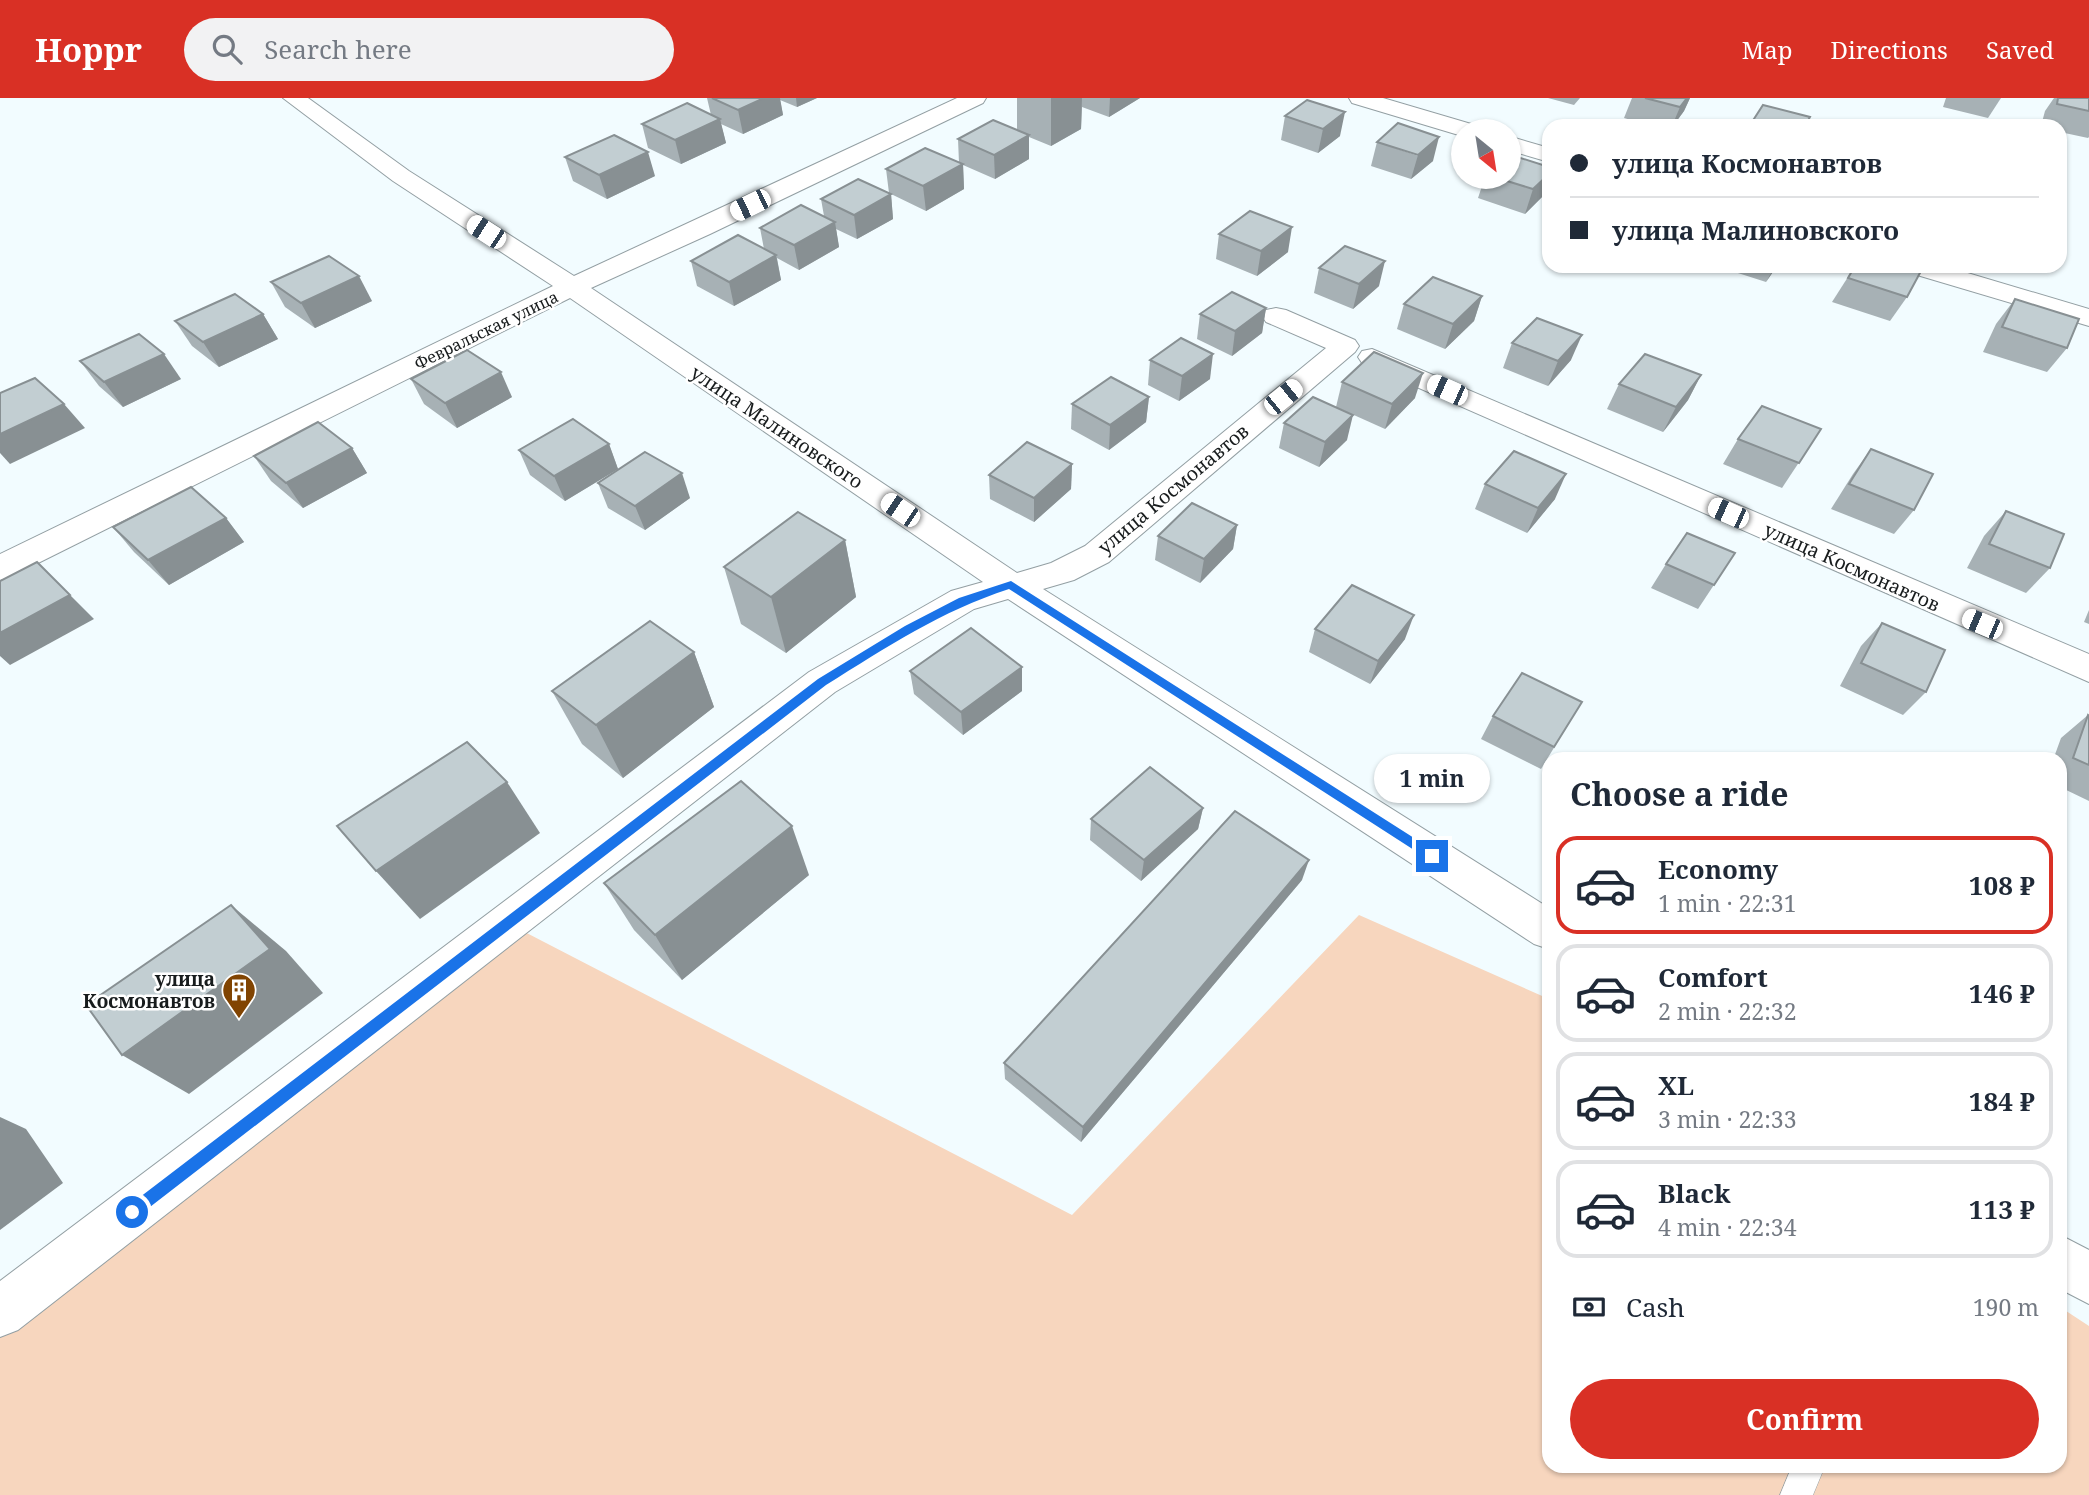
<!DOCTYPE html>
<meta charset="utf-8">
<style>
:root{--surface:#fff;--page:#f2f2f3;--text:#1f2937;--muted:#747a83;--line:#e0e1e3;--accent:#d93025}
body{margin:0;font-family:"Noto Serif",serif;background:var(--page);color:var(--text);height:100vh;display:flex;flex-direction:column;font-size:26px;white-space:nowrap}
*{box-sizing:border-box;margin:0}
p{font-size:23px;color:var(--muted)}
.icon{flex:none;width:38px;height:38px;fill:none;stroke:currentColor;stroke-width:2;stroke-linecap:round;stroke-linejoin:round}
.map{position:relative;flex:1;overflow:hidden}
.drawer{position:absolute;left:1542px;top:654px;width:525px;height:721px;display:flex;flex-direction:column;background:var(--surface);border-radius:21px;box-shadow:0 2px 5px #0004}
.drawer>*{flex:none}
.banner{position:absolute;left:1542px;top:21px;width:525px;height:154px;border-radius:21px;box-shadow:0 2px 5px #0004;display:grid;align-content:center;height:154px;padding:0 28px;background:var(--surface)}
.needle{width:46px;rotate:150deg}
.controls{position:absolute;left:1451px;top:21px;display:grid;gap:14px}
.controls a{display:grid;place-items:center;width:70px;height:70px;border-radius:50%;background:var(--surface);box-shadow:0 2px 5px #0004;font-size:35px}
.end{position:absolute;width:32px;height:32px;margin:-16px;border:9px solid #1a73e8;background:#fff;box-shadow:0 0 0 4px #fff}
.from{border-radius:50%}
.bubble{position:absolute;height:49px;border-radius:24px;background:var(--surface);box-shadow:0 2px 5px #0004;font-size:23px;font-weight:700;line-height:49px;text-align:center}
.car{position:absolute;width:21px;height:42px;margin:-21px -10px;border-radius:9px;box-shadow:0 0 5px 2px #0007;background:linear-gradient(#fff 24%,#345 0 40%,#fff 0 76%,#345 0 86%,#fff 0)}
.banner b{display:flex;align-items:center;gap:24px;height:66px;font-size:26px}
.banner b+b{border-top:2px solid var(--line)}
.banner i{width:18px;height:18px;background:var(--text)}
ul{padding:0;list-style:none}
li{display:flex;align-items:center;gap:21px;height:98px;margin:0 14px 10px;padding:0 14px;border:4px solid var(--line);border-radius:21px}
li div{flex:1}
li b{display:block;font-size:26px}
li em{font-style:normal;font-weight:700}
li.active{border-color:var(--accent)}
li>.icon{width:63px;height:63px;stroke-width:1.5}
h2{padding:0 28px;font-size:32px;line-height:84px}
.pay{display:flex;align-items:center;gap:18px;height:77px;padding:0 28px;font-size:26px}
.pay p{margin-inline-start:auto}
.primary-button{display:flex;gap:14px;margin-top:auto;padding:14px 28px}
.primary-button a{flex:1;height:80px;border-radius:42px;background:var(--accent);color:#fff;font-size:28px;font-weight:700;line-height:80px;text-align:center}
header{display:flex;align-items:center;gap:42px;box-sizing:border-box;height:98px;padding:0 35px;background:var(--accent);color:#fff}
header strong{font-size:33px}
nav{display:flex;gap:38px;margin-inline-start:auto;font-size:24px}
.search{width:490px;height:63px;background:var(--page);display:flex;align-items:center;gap:18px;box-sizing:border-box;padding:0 24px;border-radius:38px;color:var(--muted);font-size:26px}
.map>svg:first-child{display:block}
.green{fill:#f7d6be}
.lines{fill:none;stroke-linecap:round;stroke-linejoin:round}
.lane-casing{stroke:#939fa3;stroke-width:1}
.street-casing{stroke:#939fa3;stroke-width:2}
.lane{fill:#fff;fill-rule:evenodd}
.street{fill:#fff;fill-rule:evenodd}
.wall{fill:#a7b1b5}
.shaded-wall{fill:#889093}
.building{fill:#c2ced2;stroke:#889093;stroke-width:2}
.route{fill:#1a73e8}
.labels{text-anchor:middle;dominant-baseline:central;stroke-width:5;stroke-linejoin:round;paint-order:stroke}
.far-street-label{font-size:16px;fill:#181c1d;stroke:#fff}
.street-label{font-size:19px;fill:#181c1d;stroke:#fff}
.poi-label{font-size:19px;font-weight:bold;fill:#181c1d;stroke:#fff;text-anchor:end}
</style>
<header>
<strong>Hoppr</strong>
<div class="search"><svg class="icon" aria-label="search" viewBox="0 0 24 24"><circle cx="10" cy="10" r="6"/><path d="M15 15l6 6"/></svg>Search here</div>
<nav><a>Map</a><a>Directions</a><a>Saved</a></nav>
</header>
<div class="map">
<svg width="2089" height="1397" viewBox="0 0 2089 1397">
<rect width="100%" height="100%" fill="#f2fcff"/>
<polygon class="green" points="1359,817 1549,901 1549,1368 2060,1368 2060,1209 2089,1228 2089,1397 0,1397 0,1229 517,830 1072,1117"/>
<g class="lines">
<g class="lane-casing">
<polygon id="lane" points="1792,1368 1825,1368 1813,1397 1780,1397"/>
</g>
<g class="street-casing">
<g id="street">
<polygon points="283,0 308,0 409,73 574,178 957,0 986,0 983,5 710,136 591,190 1017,475 1051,465 1085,448 1326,250 1266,224 1262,218 1266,212 1276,210 1286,212 1355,242 1359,248 1355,254 1109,464 1074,482 1043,491 1549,810 1549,851 1534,846 1008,501 974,511 835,594 18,1232 0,1239 0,1183 809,574 951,493 983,484 570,200 12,478 0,482 0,456 553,188 393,83"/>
<polygon points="1349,0 1383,0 1478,28 1481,33 1463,33 1462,38 1352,5"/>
<polygon points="1508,38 1549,50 1549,64 1508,52"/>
<polygon points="1903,168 1944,168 2089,211 2089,228 1907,174"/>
<polygon points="1372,251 2089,556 2089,584 1362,265 1358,259 1362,253"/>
<polygon points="2060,1137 2089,1152 2089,1206 2060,1191"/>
</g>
</g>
<use href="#lane" class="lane"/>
<use href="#street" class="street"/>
</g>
<g class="wall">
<polygon points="707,0 817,0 797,9 780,2 783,17 743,36 721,26 726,45 681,66 648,50 642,26 711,17"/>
<polygon points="1017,0 1140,0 1109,19 1082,9 1081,31 1051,48 1029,39 1029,61 995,81 963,67 964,91 926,113 891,96 893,121 857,141 836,131 839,149 799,172 777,160 781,182 734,208 697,188 691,163 764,151 760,130 824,118 821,101 889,95 886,71 959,65 958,41 1017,32"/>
<polygon points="1548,0 1580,0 1574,7"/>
<polygon points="1632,0 1690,0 1684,13 1673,28 1652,28 1624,20"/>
<polygon points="1946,0 2001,0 1988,20 1943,9"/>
<polygon points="2054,0 2089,0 2089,39 2088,40 2060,34 2060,28 2041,28 2045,13"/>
<polygon points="1307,2 1340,38 1318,55 1281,42 1285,18"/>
<polygon points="1377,44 1433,63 1411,81 1371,68"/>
<polygon points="565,59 655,78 607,101 573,83"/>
<polygon points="1549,69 1549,86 1546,95 1525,116 1478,100 1485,79 1508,79"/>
<polygon points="1219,136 1288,154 1257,178 1216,161"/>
<polygon points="1716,168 1777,168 1766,184"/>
<polygon points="1855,168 1907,199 1890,223 1832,204"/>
<polygon points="1319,170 1379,188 1353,211 1314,195"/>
<polygon points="271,184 372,203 315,230 285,209"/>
<polygon points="1482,198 1474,223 1445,251 1397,231 1404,206"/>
<polygon points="2015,201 2067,250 2047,274 1983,254 1996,226"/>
<polygon points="1266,210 1262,235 1232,258 1197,241 1200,216"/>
<polygon points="263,216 278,241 219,269 192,248 175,223"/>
<polygon points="1512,245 1571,262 1548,288 1503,270"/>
<polygon points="1150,262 1210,281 1179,303 1148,287"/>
<polygon points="80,263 181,281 123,309 99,288"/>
<polygon points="1701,277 1688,302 1663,334 1607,311 1619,286"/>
<polygon points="411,281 512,299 457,330 424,306"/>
<polygon points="1342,284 1415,300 1385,331 1336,309"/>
<polygon points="1149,299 1146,324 1109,352 1071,331 1072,306"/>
<polygon points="1284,325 1347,342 1319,369 1279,350"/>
<polygon points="1821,331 1782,390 1723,366 1738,341"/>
<polygon points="609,346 618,371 565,403 530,377 519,352"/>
<polygon points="352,350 367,375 303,410 271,383 254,358"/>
<polygon points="1871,351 1914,412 1894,436 1831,411 1853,376"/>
<polygon points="1072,366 1071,391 1034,424 990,401 989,377"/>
<polygon points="598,385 690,400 645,432 608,410"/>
<polygon points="1485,386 1555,401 1527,435 1475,411"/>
<polygon points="2006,413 2050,470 2026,495 1967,470 1984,438"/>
<polygon points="226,420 244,444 169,487 134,454 113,429"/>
<polygon points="1237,427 1233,451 1200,485 1155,462 1158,438"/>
<polygon points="845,442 856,499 786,555 741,526 724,469"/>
<polygon points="1735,455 1698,511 1651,490 1666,466"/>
<polygon points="2089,512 2089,526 2084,524"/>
<polygon points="1882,525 1926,594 1903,617 1840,588 1861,548"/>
<polygon points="1315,531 1405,541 1370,586 1309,554"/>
<polygon points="694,554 714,609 623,680 582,646 552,593"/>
<polygon points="1022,569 1022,593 963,637 914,596 910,573"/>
<polygon points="1582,604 1541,671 1481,641 1493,618"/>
<polygon points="2088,617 2089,618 2089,703 2060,689 2060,662 2053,662 2061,640"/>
<polygon points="1203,710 1198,731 1141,783 1090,742 1091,721"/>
<polygon points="809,777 682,882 634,832 604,785"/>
<polygon points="1302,782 1081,1044 1005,981 1004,965"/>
</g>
<g class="shaded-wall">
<polygon points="764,0 780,0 783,17 743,36 738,12"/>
<polygon points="796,0 817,0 797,9"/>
<polygon points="1051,0 1082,0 1081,31 1051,48"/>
<polygon points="1110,0 1140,0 1109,19"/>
<polygon points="1687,0 1690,0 1684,13 1673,28 1672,28 1680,9"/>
<polygon points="1345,14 1340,38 1318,55 1323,31"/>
<polygon points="720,21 726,45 681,66 675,42"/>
<polygon points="1029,37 1029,61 995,81 994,57"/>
<polygon points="1439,39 1433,63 1411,81 1418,57"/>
<polygon points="648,54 655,78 607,101 599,77"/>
<polygon points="963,66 964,91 926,113 923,88"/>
<polygon points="1549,76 1549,86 1546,95 1525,116 1533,91"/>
<polygon points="891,96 893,121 857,141 854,117"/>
<polygon points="835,124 839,149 799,172 794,147"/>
<polygon points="1292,129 1288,154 1257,178 1261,153"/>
<polygon points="776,157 781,182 734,208 729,184"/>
<polygon points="1385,163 1379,188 1353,211 1359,186"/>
<polygon points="1775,168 1777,168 1766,184"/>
<polygon points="359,178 372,203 315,230 301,205"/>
<polygon points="1482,198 1474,223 1445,251 1453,226"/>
<polygon points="1266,210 1262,235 1232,258 1235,233"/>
<polygon points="263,216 278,241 219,269 203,244"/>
<polygon points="1582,237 1571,262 1548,288 1558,263"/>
<polygon points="164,256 181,281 123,309 104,284"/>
<polygon points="1213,256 1210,281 1179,303 1182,278"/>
<polygon points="501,274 512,299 457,330 445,305"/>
<polygon points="1423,275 1415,300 1385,331 1392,306"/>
<polygon points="1701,277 1688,302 1663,334 1676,309"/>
<polygon points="1149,299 1146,324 1109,352 1110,327"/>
<polygon points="64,306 85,330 10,366 0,355 0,336"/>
<polygon points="1353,317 1347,342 1319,369 1325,344"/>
<polygon points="609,346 618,371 565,403 554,378"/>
<polygon points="352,350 367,375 303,410 286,385"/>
<polygon points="1072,366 1071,391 1034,424 1034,400"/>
<polygon points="682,375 690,400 645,432 635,408"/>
<polygon points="1566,376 1555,401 1527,435 1538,410"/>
<polygon points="226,420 244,444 169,487 148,462"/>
<polygon points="1237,427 1233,451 1200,485 1204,461"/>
<polygon points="845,442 856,499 786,555 771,499"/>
<polygon points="70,497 94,521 10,567 0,558 0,535"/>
<polygon points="1414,517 1405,541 1370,586 1378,563"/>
<polygon points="694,554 714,609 623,680 596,627"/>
<polygon points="1022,569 1022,593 963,637 961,614"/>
<polygon points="507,684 540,735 420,821 376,773"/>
<polygon points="1203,710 1198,731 1141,783 1144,762"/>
<polygon points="792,728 809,777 682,882 655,837"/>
<polygon points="1309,762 1302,782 1081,1044 1083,1029"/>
<polygon points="231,807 286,853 323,895 189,996 122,957"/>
<polygon points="0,1019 26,1031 63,1085 0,1132"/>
</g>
<g class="building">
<polygon points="712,0 764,0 738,12"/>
<polygon points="1645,0 1687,0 1680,9"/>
<polygon points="2058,0 2089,0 2089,13 2057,6"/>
<polygon points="1307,2 1345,14 1323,31 1285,18"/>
<polygon points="687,5 720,21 675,42 642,26"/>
<polygon points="1763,7 1810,19 1805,28 1754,28 1750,27"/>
<polygon points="993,22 1029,37 994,57 958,41"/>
<polygon points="1398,25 1439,39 1418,57 1377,44"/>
<polygon points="614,37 648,54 599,77 565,59"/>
<polygon points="925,50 963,66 923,88 886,71"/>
<polygon points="1508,56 1549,69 1549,76 1533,91 1494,79 1508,79"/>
<polygon points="858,81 891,96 854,117 821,101"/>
<polygon points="801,107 835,124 794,147 760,130"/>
<polygon points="1250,113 1292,129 1261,153 1219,136"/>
<polygon points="738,137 776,157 729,184 691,163"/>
<polygon points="1345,148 1385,163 1359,186 1319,170"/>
<polygon points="329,158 359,178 301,205 271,184"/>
<polygon points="1855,168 1906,168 1921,173 1907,199 1848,180"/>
<polygon points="1433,179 1482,198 1453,226 1404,206"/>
<polygon points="1232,194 1266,210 1235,233 1200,216"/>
<polygon points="235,196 263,216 203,244 175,223"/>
<polygon points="2015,201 2079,221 2067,250 2002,229"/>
<polygon points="1537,220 1582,237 1558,263 1512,245"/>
<polygon points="139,236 164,256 104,284 80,263"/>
<polygon points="1181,240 1213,256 1182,278 1150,262"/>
<polygon points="467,252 501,274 445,305 411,281"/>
<polygon points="1374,254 1423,275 1392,306 1342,284"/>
<polygon points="1645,256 1701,277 1676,309 1619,286"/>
<polygon points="1111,279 1149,299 1110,327 1072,306"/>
<polygon points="35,280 64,306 0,336 0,295"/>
<polygon points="1313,299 1353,317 1325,344 1284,325"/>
<polygon points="1762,308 1821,331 1799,365 1738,341"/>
<polygon points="573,321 609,346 554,378 519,352"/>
<polygon points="318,324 352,350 286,385 254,358"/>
<polygon points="1027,344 1072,366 1034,400 989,377"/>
<polygon points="1871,351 1933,376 1914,412 1849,386"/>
<polygon points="1514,353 1566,376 1538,410 1485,386"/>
<polygon points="645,354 682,375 635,408 598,385"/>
<polygon points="191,389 226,420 148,462 113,429"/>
<polygon points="1192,405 1237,427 1204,461 1158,438"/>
<polygon points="2006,413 2064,436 2050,470 1989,446"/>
<polygon points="798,414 845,442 771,499 724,469"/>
<polygon points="1687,435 1735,455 1714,487 1666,466"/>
<polygon points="37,464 70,497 0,535 0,483"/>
<polygon points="1352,487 1414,517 1378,563 1315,531"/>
<polygon points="650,523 694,554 596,627 552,593"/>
<polygon points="1882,525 1945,552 1926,594 1861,565"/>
<polygon points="971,530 1022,569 961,614 910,573"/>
<polygon points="1522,575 1582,604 1554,649 1493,618"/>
<polygon points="2088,617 2089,618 2089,667 2073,660"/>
<polygon points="467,644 507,684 376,773 337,728"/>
<polygon points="1150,669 1203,710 1144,762 1091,721"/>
<polygon points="741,683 792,728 655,837 604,785"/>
<polygon points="1235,713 1309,762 1083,1029 1004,965"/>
<polygon points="231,807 270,851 122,957 86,907"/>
</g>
<path class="route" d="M 1011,483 L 1436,754 L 1436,761 L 1428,761 L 1009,491 C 941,513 887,549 826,587 L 137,1119 L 127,1119 L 127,1109 L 818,581 L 905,528 L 959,500 Z"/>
<defs>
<g id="building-pin" transform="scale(1.75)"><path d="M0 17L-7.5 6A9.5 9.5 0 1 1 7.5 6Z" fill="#814402" stroke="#fff"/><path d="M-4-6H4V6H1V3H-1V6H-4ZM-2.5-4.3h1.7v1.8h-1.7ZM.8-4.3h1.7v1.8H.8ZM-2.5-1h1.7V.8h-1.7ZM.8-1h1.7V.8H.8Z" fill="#fff"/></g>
</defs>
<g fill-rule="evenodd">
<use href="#building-pin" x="239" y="892"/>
</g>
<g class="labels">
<g class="far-street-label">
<text transform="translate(486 232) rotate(-26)">Февральская улица</text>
</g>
<g class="street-label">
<text transform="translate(777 329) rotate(34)">улица Малиновского</text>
<text transform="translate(1173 391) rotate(-40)">улица Космонавтов</text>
<text transform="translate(1852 469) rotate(24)">улица Космонавтов</text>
</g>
<g class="poi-label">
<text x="215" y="881">улица<tspan x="215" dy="22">Космонавтов</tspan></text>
</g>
</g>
</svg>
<div class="controls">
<a><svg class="needle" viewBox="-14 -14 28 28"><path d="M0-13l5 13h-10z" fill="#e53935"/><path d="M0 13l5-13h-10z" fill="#747a83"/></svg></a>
</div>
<i class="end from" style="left:132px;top:1114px"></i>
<i class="end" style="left:1432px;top:758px"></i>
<div class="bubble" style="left:1374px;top:656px;width:116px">1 min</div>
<i class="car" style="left:750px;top:107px;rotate:244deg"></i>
<i class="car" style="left:486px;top:134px;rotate:303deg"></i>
<i class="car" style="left:1447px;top:292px;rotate:294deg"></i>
<i class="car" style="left:1283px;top:299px;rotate:51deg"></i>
<i class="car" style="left:900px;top:412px;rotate:304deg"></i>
<i class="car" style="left:1728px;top:415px;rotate:294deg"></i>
<i class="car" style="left:1982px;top:526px;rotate:293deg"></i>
<div class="banner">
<b><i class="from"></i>улица Космонавтов</b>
<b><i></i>улица Малиновского</b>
</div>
<section class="drawer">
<h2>Choose a ride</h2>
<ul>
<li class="active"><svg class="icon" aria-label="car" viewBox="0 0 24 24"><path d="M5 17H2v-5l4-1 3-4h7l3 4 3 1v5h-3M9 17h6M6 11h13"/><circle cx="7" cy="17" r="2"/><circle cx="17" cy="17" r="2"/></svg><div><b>Economy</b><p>1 min · 22:31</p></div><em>108 ₽</em></li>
<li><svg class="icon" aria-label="car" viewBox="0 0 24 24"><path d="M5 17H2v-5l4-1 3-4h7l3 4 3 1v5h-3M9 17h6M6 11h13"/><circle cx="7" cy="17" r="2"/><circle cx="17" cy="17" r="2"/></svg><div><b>Comfort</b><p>2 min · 22:32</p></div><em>146 ₽</em></li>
<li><svg class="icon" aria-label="car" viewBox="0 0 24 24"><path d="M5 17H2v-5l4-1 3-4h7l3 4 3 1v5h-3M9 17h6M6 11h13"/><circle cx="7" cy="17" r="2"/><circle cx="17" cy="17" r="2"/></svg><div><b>XL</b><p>3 min · 22:33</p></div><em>184 ₽</em></li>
<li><svg class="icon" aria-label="car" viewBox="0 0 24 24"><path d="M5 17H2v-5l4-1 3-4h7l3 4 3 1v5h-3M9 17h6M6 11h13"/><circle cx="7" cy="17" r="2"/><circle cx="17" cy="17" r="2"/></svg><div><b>Black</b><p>4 min · 22:34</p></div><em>113 ₽</em></li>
</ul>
<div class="pay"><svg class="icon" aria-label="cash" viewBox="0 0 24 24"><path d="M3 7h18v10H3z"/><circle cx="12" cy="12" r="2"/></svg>Cash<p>190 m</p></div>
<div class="primary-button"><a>Confirm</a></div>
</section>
</div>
